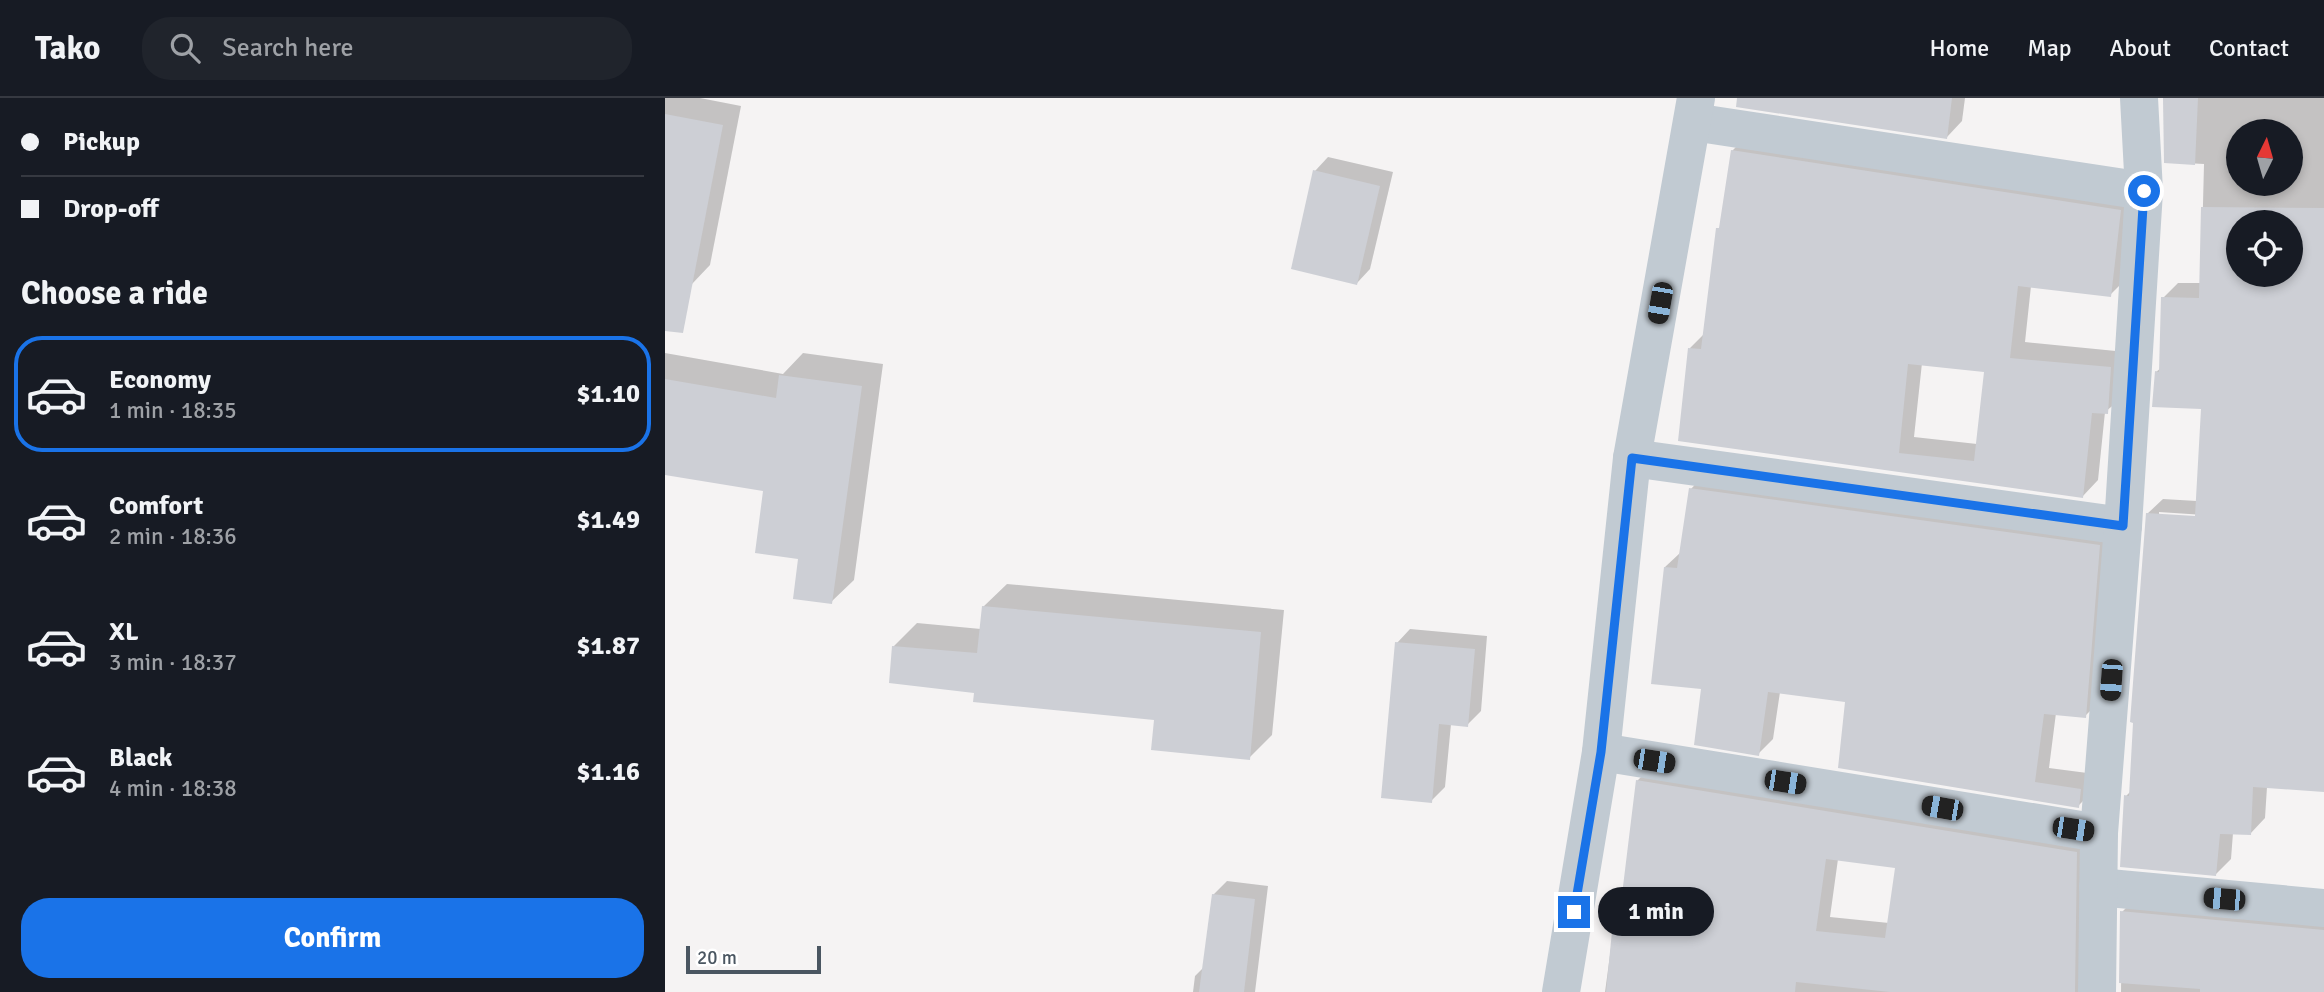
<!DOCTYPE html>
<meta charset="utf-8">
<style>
:root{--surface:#171b24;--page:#20242c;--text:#f1f3f6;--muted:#9ea1a6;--line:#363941;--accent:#1a73e8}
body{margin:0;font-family:Signika,sans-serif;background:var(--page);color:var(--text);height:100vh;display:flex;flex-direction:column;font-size:26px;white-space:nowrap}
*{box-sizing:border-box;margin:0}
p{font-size:23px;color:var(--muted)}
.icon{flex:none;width:38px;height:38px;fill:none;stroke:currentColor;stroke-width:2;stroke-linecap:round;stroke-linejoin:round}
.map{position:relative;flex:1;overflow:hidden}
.sheet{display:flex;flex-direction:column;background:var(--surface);width:665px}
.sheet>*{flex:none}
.guide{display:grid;align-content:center;height:154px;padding:0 21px;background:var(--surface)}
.needle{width:46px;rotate:5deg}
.tools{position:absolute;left:1561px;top:21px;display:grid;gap:14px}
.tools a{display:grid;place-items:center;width:77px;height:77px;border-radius:50%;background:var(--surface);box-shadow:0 4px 10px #0003;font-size:35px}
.scale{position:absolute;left:21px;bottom:18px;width:135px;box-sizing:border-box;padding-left:7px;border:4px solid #4a5661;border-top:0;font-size:19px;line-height:24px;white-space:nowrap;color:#4a5661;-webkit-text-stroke:5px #fff;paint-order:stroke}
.end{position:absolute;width:32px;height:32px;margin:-16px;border:9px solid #1a73e8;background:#fff;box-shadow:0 0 0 4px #fff}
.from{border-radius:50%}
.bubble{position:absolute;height:49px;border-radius:24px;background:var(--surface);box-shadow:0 4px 10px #0003;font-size:23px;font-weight:700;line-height:49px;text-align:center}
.car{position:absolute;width:21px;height:42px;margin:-21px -10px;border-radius:9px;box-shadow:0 0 5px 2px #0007;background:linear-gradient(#222 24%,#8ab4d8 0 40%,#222 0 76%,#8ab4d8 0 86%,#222 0)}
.guide b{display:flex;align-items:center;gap:24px;height:66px;font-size:26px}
.guide b+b{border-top:2px solid var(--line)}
.guide i{width:18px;height:18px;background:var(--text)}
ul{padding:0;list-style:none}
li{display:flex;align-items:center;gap:21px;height:116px;margin:0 14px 10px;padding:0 7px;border:4px solid transparent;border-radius:28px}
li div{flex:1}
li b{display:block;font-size:26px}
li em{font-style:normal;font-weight:700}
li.active{border-color:var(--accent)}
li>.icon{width:63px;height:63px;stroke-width:1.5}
h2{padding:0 21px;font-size:32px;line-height:84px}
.button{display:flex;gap:14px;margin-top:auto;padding:14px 21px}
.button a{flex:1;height:80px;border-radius:28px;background:var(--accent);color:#fff;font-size:28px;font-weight:700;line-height:80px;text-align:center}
header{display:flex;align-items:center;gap:42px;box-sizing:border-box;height:98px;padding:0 35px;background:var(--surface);border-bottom:2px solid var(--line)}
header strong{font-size:33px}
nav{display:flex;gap:38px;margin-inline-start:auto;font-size:24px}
.search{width:490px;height:63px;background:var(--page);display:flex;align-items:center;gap:18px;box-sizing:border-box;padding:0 24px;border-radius:28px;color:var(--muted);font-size:26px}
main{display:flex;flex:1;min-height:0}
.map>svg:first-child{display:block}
.shadow{fill:#0003;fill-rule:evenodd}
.building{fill:#cdcfd5;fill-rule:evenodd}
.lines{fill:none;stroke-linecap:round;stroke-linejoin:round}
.minor{stroke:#c1cad2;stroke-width:38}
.route{stroke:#1a73e8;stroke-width:9}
</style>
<header>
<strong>Tako</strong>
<div class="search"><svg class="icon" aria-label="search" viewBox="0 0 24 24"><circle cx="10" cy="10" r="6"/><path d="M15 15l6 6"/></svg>Search here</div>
<nav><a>Home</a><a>Map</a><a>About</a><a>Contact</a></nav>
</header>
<main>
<section class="sheet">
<div class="guide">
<b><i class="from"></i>Pickup</b>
<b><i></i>Drop-off</b>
</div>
<h2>Choose a ride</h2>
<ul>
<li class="active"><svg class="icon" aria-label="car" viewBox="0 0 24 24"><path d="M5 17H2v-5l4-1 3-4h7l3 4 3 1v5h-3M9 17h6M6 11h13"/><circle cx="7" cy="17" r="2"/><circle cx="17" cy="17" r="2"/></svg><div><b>Economy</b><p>1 min · 18:35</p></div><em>$1.10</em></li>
<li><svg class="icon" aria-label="car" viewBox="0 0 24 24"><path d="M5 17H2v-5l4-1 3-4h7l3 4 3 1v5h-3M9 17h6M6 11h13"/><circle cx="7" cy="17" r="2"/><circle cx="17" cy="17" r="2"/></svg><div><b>Comfort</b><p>2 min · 18:36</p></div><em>$1.49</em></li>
<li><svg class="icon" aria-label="car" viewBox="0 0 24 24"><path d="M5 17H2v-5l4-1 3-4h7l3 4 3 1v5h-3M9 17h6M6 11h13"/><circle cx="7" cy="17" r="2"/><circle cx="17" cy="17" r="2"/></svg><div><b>XL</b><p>3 min · 18:37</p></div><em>$1.87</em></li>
<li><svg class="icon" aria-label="car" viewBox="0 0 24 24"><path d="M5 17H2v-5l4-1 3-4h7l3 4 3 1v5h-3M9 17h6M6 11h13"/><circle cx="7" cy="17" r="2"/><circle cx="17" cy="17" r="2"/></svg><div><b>Black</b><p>4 min · 18:38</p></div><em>$1.16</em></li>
</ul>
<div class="button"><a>Confirm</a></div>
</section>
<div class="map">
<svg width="1659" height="894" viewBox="0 0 1659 894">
<rect width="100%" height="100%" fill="#f5f3f3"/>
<g class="shadow">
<polygon points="0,0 35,0 76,8 45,167 26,187 0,182"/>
<polygon points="1074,0 1300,0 1297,23 1282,39"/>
<path d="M 1500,0 L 1659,0 L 1659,693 L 1602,689 L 1600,720 L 1585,736 L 1568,735 L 1566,761 L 1551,776 L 1461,698 L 1466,693 L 1482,416 L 1498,401 L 1532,403 L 1538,309 L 1491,274 L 1496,270 L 1498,200 L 1513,185 L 1536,185 L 1539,66 L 1501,64 ZM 1573,33 L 1626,33 L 1626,86 L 1573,86 ZM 1573,124 L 1626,124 L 1626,177 L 1573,177 ZM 1494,414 L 1539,417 L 1539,421 L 1494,418 Z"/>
<path d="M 1083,37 L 1471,96 L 1461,181 L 1445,197 L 1366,188 L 1360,244 L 1461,254 L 1458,299 L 1440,314 L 1433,382 L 1417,399 L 1015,342 L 1025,250 L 1040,235 L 1053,131 L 1056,128 L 1067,53 ZM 1257,265 L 1321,272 L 1312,346 L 1249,339 Z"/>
<polygon points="663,59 728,74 705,171 692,185 650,73"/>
<polygon points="0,255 118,276 138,255 218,266 189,482 166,504 135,460 100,392 0,375"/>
<polygon points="1040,376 1449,432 1435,603 1420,618 1391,615 1384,670 1430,676 1428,693 1413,708 1182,603 1115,594 1108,641 1093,656 1038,590 1000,469 1015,455 1026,391"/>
<polygon points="342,486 619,512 607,637 584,660 490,620 310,594 228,549 252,525 316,531 318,509"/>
<polygon points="745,531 822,538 816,613 802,627 786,626 780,689 766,703 732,545"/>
<path d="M 987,668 L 1426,739 L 1432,894 L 940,894 L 951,813 L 957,807 L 972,683 ZM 1173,761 L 1232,769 L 1224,825 L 1165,819 Z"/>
<polygon points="562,783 603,788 590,894 528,894 530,878 539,869 548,797"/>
<polygon points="1472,799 1659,816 1659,894 1456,894 1457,814"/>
</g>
<g class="building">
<polygon points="1072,0 1287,0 1282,41 1071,9"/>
<polygon points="1498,0 1533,0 1530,67 1499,65"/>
<polygon points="0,16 58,27 18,235 0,233"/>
<path d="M 1066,52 L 1456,112 L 1446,199 L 1353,188 L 1345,260 L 1446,269 L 1443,316 L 1427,315 L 1418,400 L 1013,343 L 1023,250 L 1036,251 L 1051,130 L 1054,130 ZM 1243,266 L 1319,274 L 1309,363 L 1234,355 Z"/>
<polygon points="648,72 715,88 692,187 626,171"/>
<path d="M 1536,109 L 1659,110 L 1659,694 L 1588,689 L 1586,737 L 1555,736 L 1551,778 L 1455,769 L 1459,697 L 1464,698 L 1468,625 L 1465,624 L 1481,415 L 1530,418 L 1536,311 L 1487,309 L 1490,273 L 1494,274 L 1496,199 L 1534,200 ZM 1573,124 L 1626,124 L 1626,177 L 1573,177 Z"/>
<polygon points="114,277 197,288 167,506 128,501 133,461 90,455 98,393 0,377 0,281 111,300"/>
<polygon points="1024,390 1435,447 1421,620 1379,616 1370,684 1416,691 1414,710 1173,670 1180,604 1103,594 1094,658 1029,647 1036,591 986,586 999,469 1012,470"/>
<polygon points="317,508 596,534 585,662 486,652 489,622 308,604 309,595 224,585 227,548 312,555"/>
<polygon points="730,544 810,551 803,629 774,626 767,705 716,700"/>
<path d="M 971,682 L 1412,754 L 1410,894 L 1225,894 L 1131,884 L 1130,894 L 941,894 L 949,813 L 955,813 ZM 1161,761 L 1230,770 L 1220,840 L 1151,833 Z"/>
<polygon points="547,796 590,801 579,894 534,894"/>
<polygon points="1455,813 1659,832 1659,894 1535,894 1535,891 1454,885"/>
</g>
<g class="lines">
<g class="minor">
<polyline points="1028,24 1479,93"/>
<polyline points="967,360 1458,428"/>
<polyline points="936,654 1434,735"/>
<polyline points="1433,789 1659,810"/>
<polyline points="896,894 936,654 967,360 1031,0"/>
<polyline points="1432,894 1434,735 1458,428 1479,93 1474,0"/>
</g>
</g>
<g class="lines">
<polyline class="route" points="909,814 936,654 967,360 1458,428 1479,93"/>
</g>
</svg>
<div class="tools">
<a><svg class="needle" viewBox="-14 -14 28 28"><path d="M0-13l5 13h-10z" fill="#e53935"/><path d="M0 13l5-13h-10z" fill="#9ea1a6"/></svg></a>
<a><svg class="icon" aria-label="locate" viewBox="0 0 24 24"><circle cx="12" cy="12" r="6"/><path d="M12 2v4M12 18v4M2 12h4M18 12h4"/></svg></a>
</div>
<div class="scale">20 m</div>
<i class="end from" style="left:1479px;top:93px"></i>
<i class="end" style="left:909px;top:814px"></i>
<div class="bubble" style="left:933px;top:789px;width:116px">1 min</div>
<i class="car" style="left:995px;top:205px;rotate:190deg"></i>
<i class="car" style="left:1446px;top:582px;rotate:184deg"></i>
<i class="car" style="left:989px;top:663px;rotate:99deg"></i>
<i class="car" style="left:1120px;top:684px;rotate:99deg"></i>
<i class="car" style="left:1277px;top:710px;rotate:280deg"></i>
<i class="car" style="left:1408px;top:731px;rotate:99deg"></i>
<i class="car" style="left:1559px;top:801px;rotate:275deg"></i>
</div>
</main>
